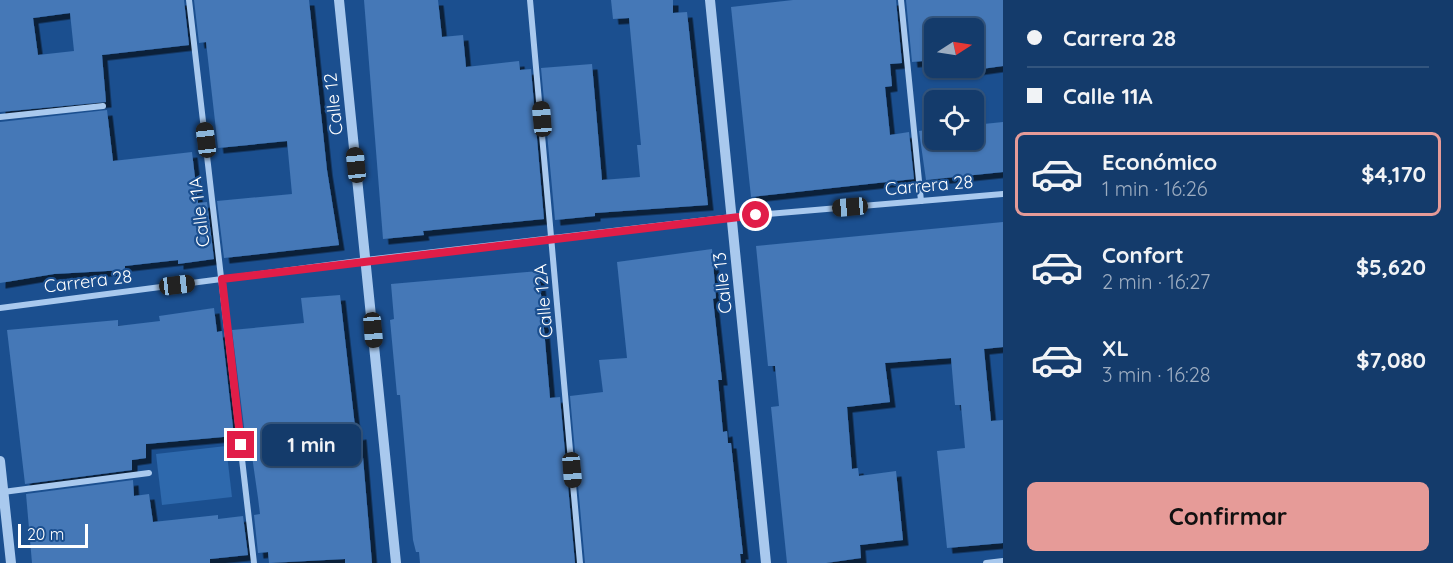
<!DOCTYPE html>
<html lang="es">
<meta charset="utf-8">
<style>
:root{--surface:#143b6b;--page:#1d4271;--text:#f1f3f6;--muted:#9dadc1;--line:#33557e;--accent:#e69b98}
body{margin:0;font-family:Quicksand,sans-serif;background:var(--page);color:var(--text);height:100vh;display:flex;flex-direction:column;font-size:22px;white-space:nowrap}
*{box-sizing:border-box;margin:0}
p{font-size:20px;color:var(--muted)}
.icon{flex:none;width:33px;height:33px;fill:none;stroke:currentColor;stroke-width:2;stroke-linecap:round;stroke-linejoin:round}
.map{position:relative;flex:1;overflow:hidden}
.sheet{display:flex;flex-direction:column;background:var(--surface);width:450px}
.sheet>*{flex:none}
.guide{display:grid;align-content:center;height:132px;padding:0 24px;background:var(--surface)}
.needle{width:39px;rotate:78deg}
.fabs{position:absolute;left:924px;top:18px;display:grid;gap:12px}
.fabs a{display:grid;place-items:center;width:60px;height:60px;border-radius:9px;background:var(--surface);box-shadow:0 2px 4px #0004,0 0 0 2px var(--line);font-size:30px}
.scale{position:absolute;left:18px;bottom:15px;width:70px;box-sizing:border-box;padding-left:6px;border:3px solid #fff;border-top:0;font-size:16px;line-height:21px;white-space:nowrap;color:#fff;-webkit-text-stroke:4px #1b4f8f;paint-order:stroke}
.end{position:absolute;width:27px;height:27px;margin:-14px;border:8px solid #e11d48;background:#fff;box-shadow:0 0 0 3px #fff}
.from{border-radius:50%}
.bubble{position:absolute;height:42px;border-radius:9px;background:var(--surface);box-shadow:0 2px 4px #0004,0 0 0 2px var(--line);font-size:20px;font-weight:800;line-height:42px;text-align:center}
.car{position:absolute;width:18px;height:36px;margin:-18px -9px;border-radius:8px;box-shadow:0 0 4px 2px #0007;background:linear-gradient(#222 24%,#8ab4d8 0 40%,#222 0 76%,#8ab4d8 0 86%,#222 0)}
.guide b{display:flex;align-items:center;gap:21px;height:57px;font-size:22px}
.guide b+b{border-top:2px solid var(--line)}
.guide i{width:15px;height:15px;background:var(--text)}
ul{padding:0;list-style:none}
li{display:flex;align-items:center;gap:18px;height:84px;margin:0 12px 9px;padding:0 12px;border:3px solid transparent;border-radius:9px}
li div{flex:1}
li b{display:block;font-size:22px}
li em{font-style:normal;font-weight:800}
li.current{border-color:var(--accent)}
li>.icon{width:54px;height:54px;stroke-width:1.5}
.button{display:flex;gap:12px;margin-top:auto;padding:12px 24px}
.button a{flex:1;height:69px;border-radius:9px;background:var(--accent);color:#111;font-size:24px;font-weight:800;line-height:69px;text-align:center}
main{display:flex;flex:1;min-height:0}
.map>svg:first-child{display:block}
.green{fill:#2e69ad}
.building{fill:#4478b7;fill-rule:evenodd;filter:url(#shadow)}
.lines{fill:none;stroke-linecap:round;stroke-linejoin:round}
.minor{stroke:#a9c9ee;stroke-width:6}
.tertiary{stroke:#a9c9ee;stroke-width:10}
.route{stroke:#e11d48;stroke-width:8}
.labels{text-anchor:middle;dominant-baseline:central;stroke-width:4.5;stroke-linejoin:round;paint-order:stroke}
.street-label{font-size:18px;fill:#fff;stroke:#1b4f8f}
</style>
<main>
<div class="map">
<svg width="1003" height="563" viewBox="0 0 1003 563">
<defs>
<filter id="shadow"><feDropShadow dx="5.5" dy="5.5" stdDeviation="0" flood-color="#0009"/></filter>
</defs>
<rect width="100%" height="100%" fill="#1b4f8f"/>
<polygon class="green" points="226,446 232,497 162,505 156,454"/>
<g class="building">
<path d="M 0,0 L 184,0 L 189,45 L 102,55 L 106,102 L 0,112 ZM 70,13 L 74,51 L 38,55 L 33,18 Z"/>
<polygon points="194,0 309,0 327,170 339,245 224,258 217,201 292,194 287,141 218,148 206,42 199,43"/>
<polygon points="364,0 438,0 442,37 463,35 466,67 519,61 520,70 531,69 544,219 423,231 424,235 383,239"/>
<polygon points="611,0 673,0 673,13 687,12 708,205 595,213 595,216 555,220 541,68 592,64 602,180 640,177 637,145 641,145 629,18 613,19"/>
<polygon points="793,0 896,0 902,63 890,64 892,86 885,87 890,135 909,132 914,179 751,197 731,7"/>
<polygon points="906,0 1003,0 1003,66 974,70 974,28 934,28 934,60 912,62"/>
<polygon points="107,110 113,161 192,152 198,203 207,202 214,259 178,264 178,260 151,263 125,266 125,270 54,274 0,283 0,122"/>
<polygon points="1003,122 1003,172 926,180 919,131 934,129 934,140 974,140 974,125"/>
<polygon points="1003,222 1003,347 984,349 991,421 1003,420 1003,543 947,548 937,451 965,448 961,405 955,405 951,358 885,363 890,402 847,407 852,469 858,468 859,476 896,471 903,540 860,545 861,558 826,563 787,563 771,407 779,406 775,366 768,366 756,246"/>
<polygon points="712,249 716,298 713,299 722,380 718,380 723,432 727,431 728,443 731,443 743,554 740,554 741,563 585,563 570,396 603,392 599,360 627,358 617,262"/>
<polygon points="539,271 550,398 560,397 575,563 420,563 419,552 416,552 413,540 400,395 397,395 390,320 394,319 391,284"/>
<polygon points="340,295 356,435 361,434 372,563 345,563 345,559 269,563 268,552 258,553 254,515 260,514 258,498 249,435 245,435 232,330 304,323 301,298"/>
<polygon points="214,308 217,332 222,331 234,436 146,444 146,458 132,460 132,470 25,484 7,330 118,320 118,326 160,321 159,316"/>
<polygon points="133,480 134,496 149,494 153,522 218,515 218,519 243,516 248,555 210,559 210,563 32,563 26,494"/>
</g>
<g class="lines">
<g class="minor">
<polyline points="189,0 254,563"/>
<polyline points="530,0 580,563"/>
<polyline points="901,0 921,201"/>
<polyline points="0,117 103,106"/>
<polyline points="0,308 366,260 732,217 1003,194"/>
<polyline points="3,492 149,473"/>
<polyline points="986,563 1003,561"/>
</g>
<g class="tertiary">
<polyline points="339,0 396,563"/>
<polyline points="710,0 766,563"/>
<polyline points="0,461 11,563"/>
</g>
</g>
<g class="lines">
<polyline class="route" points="241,445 222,279 756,215"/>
</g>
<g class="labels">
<g class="street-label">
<text transform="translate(333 104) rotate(-96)">Calle 12</text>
<text transform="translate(929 185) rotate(-5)">Carrera 28</text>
<text transform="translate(199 212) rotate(-97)">Calle 11A</text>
<text transform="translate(88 281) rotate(-7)">Carrera 28</text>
<text transform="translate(722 283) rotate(-96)">Calle 13</text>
<text transform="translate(543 301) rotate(-95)">Calle 12A</text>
</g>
</g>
</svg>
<div class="fabs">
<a><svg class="needle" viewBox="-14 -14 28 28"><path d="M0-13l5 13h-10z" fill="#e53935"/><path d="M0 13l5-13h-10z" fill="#9dadc1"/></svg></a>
<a><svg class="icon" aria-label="locate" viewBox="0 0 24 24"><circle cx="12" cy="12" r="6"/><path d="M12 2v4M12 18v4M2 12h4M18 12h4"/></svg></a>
</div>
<div class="scale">20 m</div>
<i class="end from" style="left:756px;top:215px"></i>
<i class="end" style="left:241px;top:445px"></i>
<div class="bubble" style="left:262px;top:424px;width:99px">1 min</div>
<i class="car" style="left:542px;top:119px;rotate:355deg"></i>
<i class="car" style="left:206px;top:140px;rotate:353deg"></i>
<i class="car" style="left:356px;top:165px;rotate:354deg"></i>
<i class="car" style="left:850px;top:207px;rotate:265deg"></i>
<i class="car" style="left:177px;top:285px;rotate:83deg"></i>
<i class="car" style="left:373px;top:330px;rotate:175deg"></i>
<i class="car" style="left:572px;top:470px;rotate:175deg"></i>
</div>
<section class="sheet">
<div class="guide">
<b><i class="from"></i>Carrera 28</b>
<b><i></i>Calle 11A</b>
</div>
<ul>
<li class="current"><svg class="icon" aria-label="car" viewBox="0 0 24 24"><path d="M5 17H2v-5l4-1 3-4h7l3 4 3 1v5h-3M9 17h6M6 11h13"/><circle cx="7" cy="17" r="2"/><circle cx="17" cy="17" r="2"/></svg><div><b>Económico</b><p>1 min · 16:26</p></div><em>$4,170</em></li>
<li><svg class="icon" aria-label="car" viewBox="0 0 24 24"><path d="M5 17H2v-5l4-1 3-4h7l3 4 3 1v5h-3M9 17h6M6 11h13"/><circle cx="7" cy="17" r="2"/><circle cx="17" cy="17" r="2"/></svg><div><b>Confort</b><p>2 min · 16:27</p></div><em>$5,620</em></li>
<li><svg class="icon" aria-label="car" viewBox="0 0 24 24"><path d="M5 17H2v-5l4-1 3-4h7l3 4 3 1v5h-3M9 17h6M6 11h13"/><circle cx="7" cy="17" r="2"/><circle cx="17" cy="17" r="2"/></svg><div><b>XL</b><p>3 min · 16:28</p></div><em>$7,080</em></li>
</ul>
<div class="button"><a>Confirmar</a></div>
</section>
</main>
